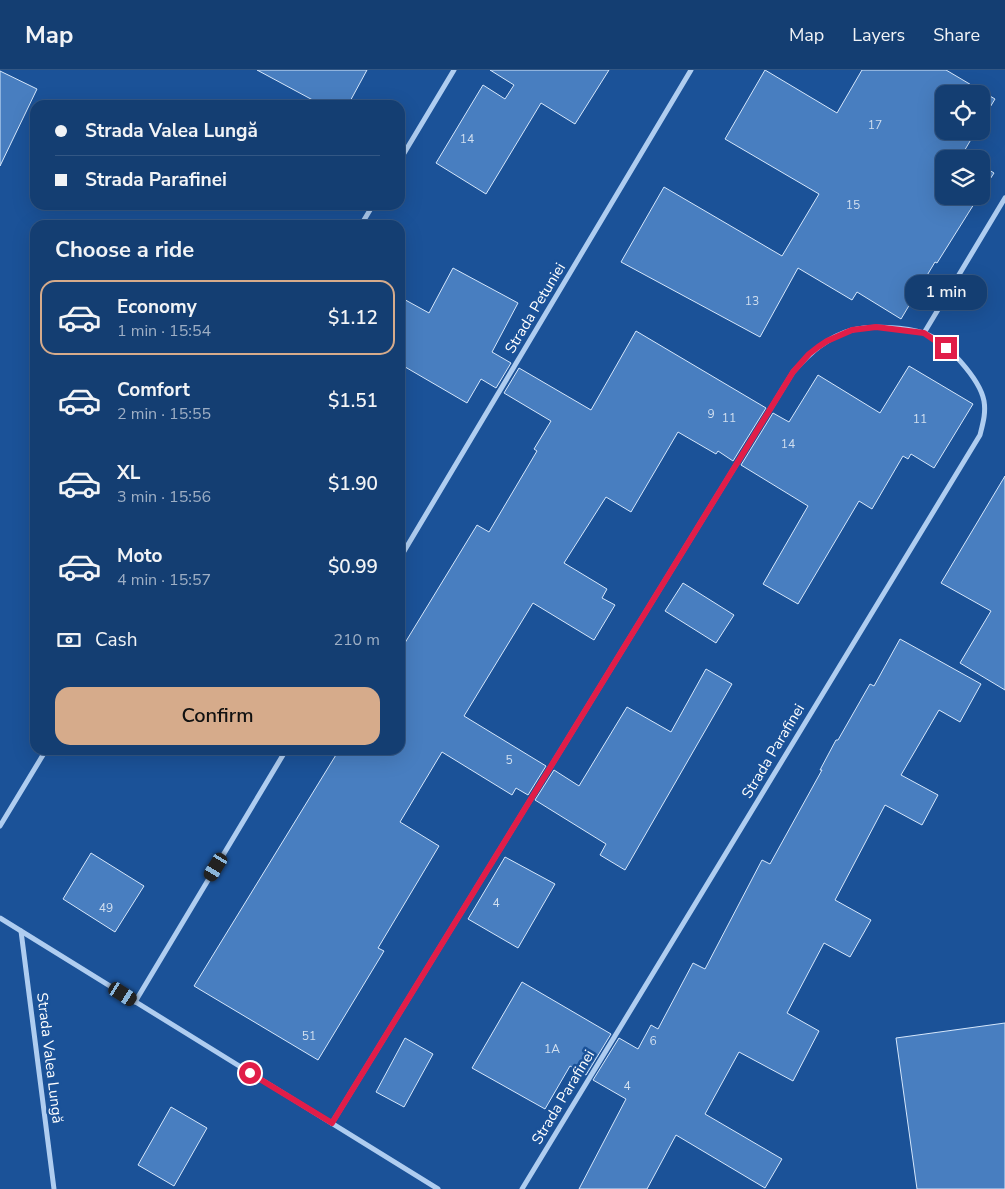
<!DOCTYPE html>
<meta charset="utf-8">
<style>
:root{--surface:#143e72;--page:#21497a;--text:#f1f3f6;--muted:#9daec4;--line:#335784;--accent:#d6ab8b}
body{margin:0;font-family:"Nunito Sans",sans-serif;background:var(--page);color:var(--text);height:100vh;display:flex;flex-direction:column;font-size:19px;white-space:nowrap}
*{box-sizing:border-box;margin:0}
p{font-size:16px;color:var(--muted)}
.icon{flex:none;width:28px;height:28px;fill:none;stroke:currentColor;stroke-width:2;stroke-linecap:round;stroke-linejoin:round}
.map{position:relative;flex:1;overflow:hidden}
.panel{position:absolute;left:30px;top:150px;width:375px;height:535px;display:flex;flex-direction:column;background:var(--surface);border-radius:15px;box-shadow:0 5px 20px #0002,0 0 0 1px var(--line)}
.panel>*{flex:none}
.guide{position:absolute;left:30px;top:30px;width:375px;height:110px;border-radius:15px;box-shadow:0 5px 20px #0002,0 0 0 1px var(--line);display:grid;align-content:center;height:110px;padding:0 25px;background:var(--surface)}
.tools{position:absolute;left:935px;top:15px;display:grid;gap:10px}
.tools a{display:grid;place-items:center;width:55px;height:55px;border-radius:10px;background:var(--surface);box-shadow:0 5px 20px #0002,0 0 0 1px var(--line);font-size:25px}
.end{position:absolute;width:22px;height:22px;margin:-11px;border:6px solid #e11d48;background:#fff;box-shadow:0 0 0 2px #fff}
.from{border-radius:50%}
.bubble{position:absolute;height:35px;border-radius:15px;background:var(--surface);box-shadow:0 5px 20px #0002,0 0 0 1px var(--line);font-size:16px;font-weight:600;line-height:35px;text-align:center}
.car{position:absolute;width:15px;height:30px;margin:-15px -8px;border-radius:6px;box-shadow:0 0 4px 1px #0007;background:linear-gradient(#222 24%,#8ab4d8 0 40%,#222 0 76%,#8ab4d8 0 86%,#222 0)}
.guide b{display:flex;align-items:center;gap:18px;height:48px;font-size:19px}
.guide b+b{border-top:1px solid var(--line)}
.guide i{width:12px;height:12px;background:var(--text)}
ul{padding:0;list-style:none}
li{display:flex;align-items:center;gap:15px;height:75px;margin:0 10px 8px;padding:0 15px;border:2px solid transparent;border-radius:15px}
li div{flex:1}
li b{display:block;font-size:19px}
li em{font-style:normal;font-weight:600}
li.current{border-color:var(--accent)}
li>.icon{width:45px;height:45px;stroke-width:1.5}
h2{padding:0 25px;font-size:22px;line-height:60px}
.pay{display:flex;align-items:center;gap:12px;height:55px;padding:0 25px;font-size:19px}
.pay p{margin-inline-start:auto}
.cta{display:flex;gap:10px;margin-top:auto;padding:10px 25px}
.cta a{flex:1;height:58px;border-radius:15px;background:var(--accent);color:#111;font-size:20px;font-weight:600;line-height:58px;text-align:center}
header{display:flex;align-items:center;gap:30px;box-sizing:border-box;height:70px;padding:0 25px;background:var(--surface);border-bottom:1px solid var(--line)}
header strong{font-size:24px}
nav{display:flex;gap:28px;margin-inline-start:auto;font-size:18px}
.map>svg:first-child{display:block}
.building{fill:#487ec0;stroke:#d6e7fb}
.lines{fill:none;stroke-linecap:round;stroke-linejoin:round}
.minor{stroke:#afcdf0;stroke-width:5}
.route{stroke:#e11d48;stroke-width:6}
.labels{text-anchor:middle;dominant-baseline:central;stroke-width:5;stroke-linejoin:round;paint-order:stroke}
.number-label{font-size:12px;fill:#d1dfef}
.street-label{font-size:15px;fill:#fff;stroke:#1b5298}
</style>
<header>
<strong>Map</strong>
<nav><a>Map</a><a>Layers</a><a>Share</a></nav>
</header>
<div class="map">
<svg width="1005" height="1119" viewBox="0 0 1005 1119">
<rect width="100%" height="100%" fill="#1b5298"/>
<g class="building">
<polygon points="257,0 367,0 348,35 322,35"/>
<polygon points="490,0 609,0 575,54 541,33 486,124 436,93 483,15 505,29 514,15"/>
<polygon points="765,0 837,43 862,0 946,0 995,29 981,52 981,24 944,24 944,61 976,61 963,83 972,89 944,89 944,126 979,126 937,193 935,192 901,249 857,222 852,230 798,198 760,267 621,192 664,117 782,186 819,124 725,69"/>
<polygon points="0,1 37,19 0,96"/>
<polygon points="981,95 994,103 981,123"/>
<polygon points="453,198 518,233 492,282 511,293 496,318 481,309 467,333 400,294 400,227 429,243"/>
<polygon points="636,261 766,338 733,391 718,381 716,384 678,362 631,442 606,427 564,493 607,519 602,528 615,535 594,570 533,533 464,646 546,696 528,725 516,718 512,725 442,682 400,752 439,776 378,878 384,881 318,990 194,916 339,680 400,680 400,581 477,455 489,462 537,381 534,379 551,351 504,323 519,298 591,340"/>
<polygon points="909,296 973,334 934,398 911,384 908,389 903,386 872,439 859,431 798,534 763,514 808,436 741,395 773,343 789,352 818,305 880,343"/>
<polygon points="1005,406 1005,620 960,593 991,541 941,513"/>
<polygon points="683,513 734,545 716,573 665,541"/>
<polygon points="900,569 981,614 960,652 939,640 901,705 938,725 922,755 885,735 835,830 871,850 850,887 824,873 787,943 819,961 793,1011 739,982 705,1044 782,1089 765,1118 676,1065 647,1119 579,1119 626,1029 593,1010 619,968 638,979 651,955 658,959 693,893 705,899 762,790 770,794 822,700 820,700 836,670 838,670 870,614 874,616"/>
<polygon points="706,599 732,614 625,800 600,785 606,774 535,730 554,700 579,716 627,637 671,662"/>
<polygon points="91,783 144,816 115,862 63,829"/>
<polygon points="505,787 555,814 518,878 468,849"/>
<polygon points="522,912 611,964 586,1005 570,996 545,1039 472,998"/>
<polygon points="1005,953 1005,1119 917,1119 896,968"/>
<polygon points="405,968 433,984 404,1037 376,1022"/>
<polygon points="171,1037 207,1058 174,1116 138,1095"/>
</g>
<g class="lines">
<g class="minor">
<polyline points="400,90 454,0"/>
<polyline points="361,155 373,135"/>
<polyline points="924,263 1005,128"/>
<polyline points="400,488 691,0"/>
<polyline points="0,756 46,680"/>
<polyline points="0,848 438,1119"/>
<polyline points="21,861 54,1119"/>
<polyline points="135,932 286,680"/>
<path d="M 332,1053 L 793,302 C 810,283 827,267 852,260 C 870,255 907,257 924,263 C 945,270 980,309 984,331 C 986,343 983,353 980,365 L 522,1119"/>
</g>
</g>
<g class="lines">
<polyline class="route" points="250,1003 332,1053 793,302 809,284 818,277 827,271 852,260 876,257 924,263 946,278"/>
</g>
<g class="labels">
<g class="number-label">
<text x="875" y="55">17</text>
<text x="467" y="69">14</text>
<text x="853" y="135">15</text>
<text x="752" y="231">13</text>
<text x="711" y="344">9</text>
<text x="729" y="348">11</text>
<text x="920" y="349">11</text>
<text x="788" y="374">14</text>
<text x="509" y="690">5</text>
<text x="496" y="833">4</text>
<text x="106" y="838">49</text>
<text x="309" y="966">51</text>
<text x="653" y="971">6</text>
<text x="552" y="979">1A</text>
<text x="627" y="1016">4</text>
</g>
<g class="street-label">
<text transform="translate(535 238) rotate(-59)">Strada Petuniei</text>
<text transform="translate(773 681) rotate(-59)">Strada Parafinei</text>
<text transform="translate(50 988) rotate(83)">Strada Valea Lungă</text>
<text transform="translate(563 1027) rotate(-59)">Strada Parafinei</text>
</g>
</g>
</svg>
<div class="tools">
<a><svg class="icon" aria-label="locate" viewBox="0 0 24 24"><circle cx="12" cy="12" r="6"/><path d="M12 2v4M12 18v4M2 12h4M18 12h4"/></svg></a>
<a><svg class="icon" aria-label="layers" viewBox="0 0 24 24"><path d="M12 4l9 5-9 5-9-5zM3 14l9 5 9-5"/></svg></a>
</div>
<i class="end from" style="left:250px;top:1003px"></i>
<i class="end" style="left:946px;top:278px"></i>
<div class="bubble" style="left:905px;top:205px;width:82px">1 min</div>
<i class="car" style="left:216px;top:797px;rotate:211deg"></i>
<i class="car" style="left:123px;top:924px;rotate:122deg"></i>
<div class="guide">
<b><i class="from"></i>Strada Valea Lungă</b>
<b><i></i>Strada Parafinei</b>
</div>
<section class="panel">
<h2>Choose a ride</h2>
<ul>
<li class="current"><svg class="icon" aria-label="car" viewBox="0 0 24 24"><path d="M5 17H2v-5l4-1 3-4h7l3 4 3 1v5h-3M9 17h6M6 11h13"/><circle cx="7" cy="17" r="2"/><circle cx="17" cy="17" r="2"/></svg><div><b>Economy</b><p>1 min · 15:54</p></div><em>$1.12</em></li>
<li><svg class="icon" aria-label="car" viewBox="0 0 24 24"><path d="M5 17H2v-5l4-1 3-4h7l3 4 3 1v5h-3M9 17h6M6 11h13"/><circle cx="7" cy="17" r="2"/><circle cx="17" cy="17" r="2"/></svg><div><b>Comfort</b><p>2 min · 15:55</p></div><em>$1.51</em></li>
<li><svg class="icon" aria-label="car" viewBox="0 0 24 24"><path d="M5 17H2v-5l4-1 3-4h7l3 4 3 1v5h-3M9 17h6M6 11h13"/><circle cx="7" cy="17" r="2"/><circle cx="17" cy="17" r="2"/></svg><div><b>XL</b><p>3 min · 15:56</p></div><em>$1.90</em></li>
<li><svg class="icon" aria-label="car" viewBox="0 0 24 24"><path d="M5 17H2v-5l4-1 3-4h7l3 4 3 1v5h-3M9 17h6M6 11h13"/><circle cx="7" cy="17" r="2"/><circle cx="17" cy="17" r="2"/></svg><div><b>Moto</b><p>4 min · 15:57</p></div><em>$0.99</em></li>
</ul>
<div class="pay"><svg class="icon" aria-label="cash" viewBox="0 0 24 24"><path d="M3 7h18v10H3z"/><circle cx="12" cy="12" r="2"/></svg>Cash<p>210 m</p></div>
<div class="cta"><a>Confirm</a></div>
</section>
</div>
